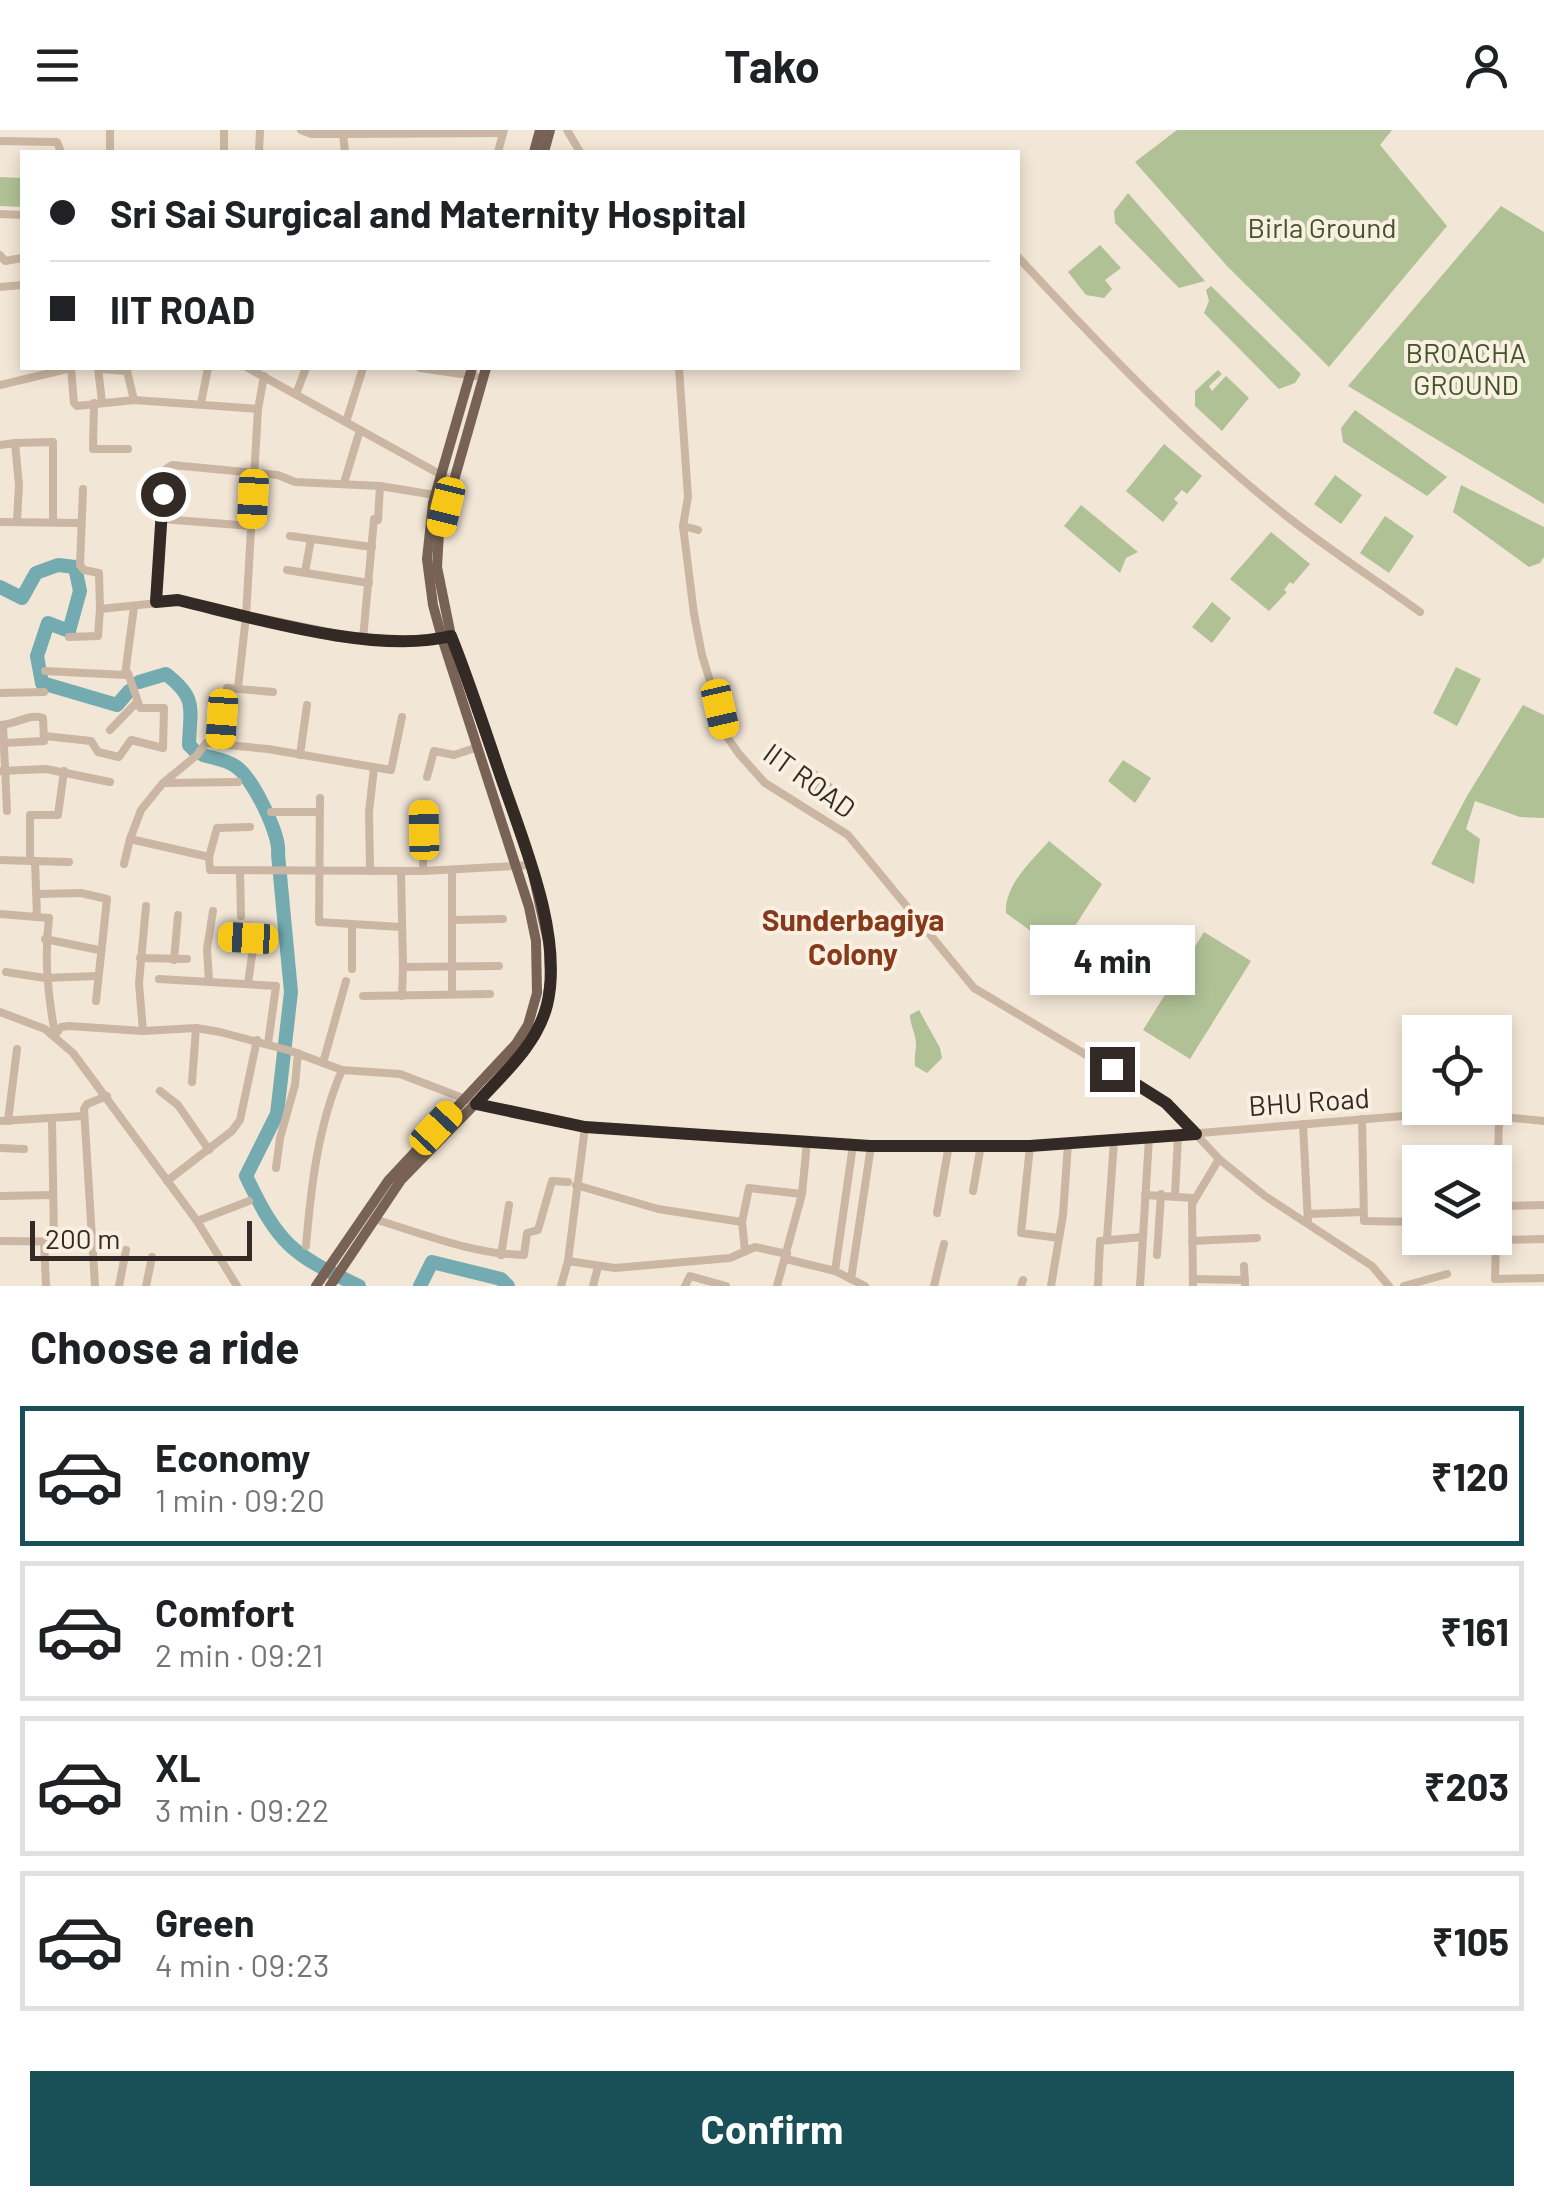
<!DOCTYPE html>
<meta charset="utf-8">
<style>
:root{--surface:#fff;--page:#f6f6f6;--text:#202124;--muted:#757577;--line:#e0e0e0;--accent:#195057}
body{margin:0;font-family:Barlow,sans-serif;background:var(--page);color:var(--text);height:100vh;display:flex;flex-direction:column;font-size:38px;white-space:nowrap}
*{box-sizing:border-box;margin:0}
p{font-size:32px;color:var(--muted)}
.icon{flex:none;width:55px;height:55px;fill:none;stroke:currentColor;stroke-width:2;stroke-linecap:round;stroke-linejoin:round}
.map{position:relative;height:1156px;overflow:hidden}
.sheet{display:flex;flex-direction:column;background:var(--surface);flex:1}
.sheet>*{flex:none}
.hud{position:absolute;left:20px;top:20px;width:1000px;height:220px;border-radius:0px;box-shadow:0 5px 15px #0003;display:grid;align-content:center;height:220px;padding:0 30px;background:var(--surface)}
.tools{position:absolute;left:1402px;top:885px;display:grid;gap:20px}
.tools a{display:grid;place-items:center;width:110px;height:110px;border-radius:0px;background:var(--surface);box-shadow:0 5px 15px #0003;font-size:50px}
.scale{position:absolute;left:30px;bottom:25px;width:222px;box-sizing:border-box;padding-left:10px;border:5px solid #342a25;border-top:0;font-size:28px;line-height:35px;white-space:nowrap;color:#342a25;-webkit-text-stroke:8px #f9f0e2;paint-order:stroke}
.end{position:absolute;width:45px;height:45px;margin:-22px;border:12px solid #342a25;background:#fff;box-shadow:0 0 0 5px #fff}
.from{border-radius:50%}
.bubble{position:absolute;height:70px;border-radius:0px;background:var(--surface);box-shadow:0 5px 15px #0003;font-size:32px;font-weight:700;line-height:70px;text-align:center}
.car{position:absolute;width:30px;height:60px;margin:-30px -15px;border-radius:12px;box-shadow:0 0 8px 2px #0007;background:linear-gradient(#f5c518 24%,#345 0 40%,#f5c518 0 76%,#345 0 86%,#f5c518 0)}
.hud b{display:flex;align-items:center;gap:35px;height:95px;font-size:38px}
.hud b+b{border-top:2px solid var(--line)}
.hud i{width:25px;height:25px;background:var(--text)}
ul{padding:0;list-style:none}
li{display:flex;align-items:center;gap:30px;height:140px;margin:0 20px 15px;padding:0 10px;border:5px solid var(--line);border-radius:0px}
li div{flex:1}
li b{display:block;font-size:38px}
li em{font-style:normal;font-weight:700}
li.on{border-color:var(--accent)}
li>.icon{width:90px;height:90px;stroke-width:1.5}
h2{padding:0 30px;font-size:45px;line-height:120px}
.primary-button{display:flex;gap:20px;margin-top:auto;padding:20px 30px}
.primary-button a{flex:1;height:115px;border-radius:0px;background:var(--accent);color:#fff;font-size:40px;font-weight:700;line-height:115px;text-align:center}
header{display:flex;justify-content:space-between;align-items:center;height:130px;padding:0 30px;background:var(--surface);font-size:45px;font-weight:700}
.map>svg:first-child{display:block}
.green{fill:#b0c196}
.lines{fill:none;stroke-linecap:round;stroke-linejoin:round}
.river{stroke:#74abb0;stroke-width:14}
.minor{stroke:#cab6a2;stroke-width:8}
.major{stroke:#776255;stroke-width:10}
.route{stroke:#342a25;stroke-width:12}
.labels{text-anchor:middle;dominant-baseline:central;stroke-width:8;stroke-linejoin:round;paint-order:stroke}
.park-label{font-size:28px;fill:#415327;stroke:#f9f0e2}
.street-label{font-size:28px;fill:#342a25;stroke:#f9f0e2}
.neighbourhood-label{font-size:30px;font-weight:bold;fill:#86391b;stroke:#f9f0e2}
</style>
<header><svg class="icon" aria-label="menu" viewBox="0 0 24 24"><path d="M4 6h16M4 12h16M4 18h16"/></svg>Tako<svg class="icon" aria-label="person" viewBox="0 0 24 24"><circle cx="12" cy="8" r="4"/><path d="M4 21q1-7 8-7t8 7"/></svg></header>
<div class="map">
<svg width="1544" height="1156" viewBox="0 0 1544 1156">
<rect width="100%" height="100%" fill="#f2e6d6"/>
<g class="green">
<polygon points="1177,0 1392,0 1380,15 1447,96 1329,237 1227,136 1135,32"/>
<polygon points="0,47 22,48 22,77 0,76"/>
<polygon points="1128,63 1205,151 1179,158 1115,93 1114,81"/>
<polygon points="1501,76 1544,102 1544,374 1348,256"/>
<polygon points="1100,115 1121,138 1105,150 1112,159 1104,168 1086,165 1068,142"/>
<polygon points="1211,156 1301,244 1295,253 1279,259 1204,183 1209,171 1206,160"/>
<polygon points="1218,240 1222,244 1209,256 1212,261 1226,246 1249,268 1222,301 1195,276 1195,261"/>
<polygon points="1355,280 1447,347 1427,366 1343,312 1341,298"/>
<polygon points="1164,314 1202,346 1187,364 1182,360 1174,369 1178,373 1163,392 1126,361"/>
<polygon points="1335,345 1362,365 1341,394 1314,374"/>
<polygon points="1461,355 1544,397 1544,427 1540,433 1529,437 1453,382"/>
<polygon points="1081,375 1138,422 1126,428 1120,443 1064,396"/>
<polygon points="1385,386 1414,406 1389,443 1360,423"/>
<polygon points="1271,402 1310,434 1293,454 1290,452 1284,460 1287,462 1269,481 1230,449"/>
<polygon points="1212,472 1231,488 1212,513 1192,497"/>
<polygon points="1456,537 1481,549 1457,596 1433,583"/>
<polygon points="1523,575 1544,585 1544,688 1520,687 1475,671 1466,699 1480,709 1474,754 1431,734 1467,666"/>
<polygon points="1123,630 1151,648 1135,673 1108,651"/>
<polygon points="807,633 833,655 819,671 793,649"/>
<path d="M 1049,711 L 1102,754 L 1066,810 L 1051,816 L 1006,783 C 1004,755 1032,731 1049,711 Z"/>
<polygon points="1204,802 1251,831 1190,929 1143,900"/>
<path d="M 919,880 L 940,918 L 942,928 L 927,943 L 915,936 C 914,927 916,922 916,914 C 916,904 910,895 910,885 Z"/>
</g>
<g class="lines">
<g class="river">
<polyline points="0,457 22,468 36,443 58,435 75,437 80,461 69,501 48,493 37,526 42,553 117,575 129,561"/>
<path d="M 139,552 L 166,544 C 198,569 190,578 189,615 L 195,621"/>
<path d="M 203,625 C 213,628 227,630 235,636 C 252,646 281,706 278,724 L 291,862 L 277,984 L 246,1046 C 279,1115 291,1124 359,1156"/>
<polyline points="420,1156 432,1132 501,1149 508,1156"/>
</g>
<g class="minor">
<polyline points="224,0 224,22"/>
<polyline points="301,0 311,4 343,4 503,3"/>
<polyline points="567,0 580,22"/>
<polyline points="343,4 345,22"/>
<polyline points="0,11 57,12 61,22"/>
<polyline points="110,22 110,0"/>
<polyline points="259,22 260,0"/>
<polyline points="498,22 504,0"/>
<polyline points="0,84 22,85"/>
<polyline points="0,125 5,131 22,128"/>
<path d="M 1018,127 C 1103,219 1190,310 1289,388 C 1331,421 1377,451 1420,482"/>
<polyline points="0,157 22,155"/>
<polyline points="71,238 74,273 77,276 134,270 258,279"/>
<polyline points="98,238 102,272"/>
<polyline points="248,238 445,347"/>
<polyline points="420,238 475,246"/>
<polyline points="679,238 688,367 683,396 694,484 702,525 727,607 739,624 765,653 848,705 974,858 1167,973 1219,1029 1265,1066 1372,1136 1389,1156"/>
<polyline points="99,239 127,241 134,270"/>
<polyline points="0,255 71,238"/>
<polyline points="296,264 306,238"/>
<polyline points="94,273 93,319 128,319"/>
<polyline points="201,273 208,238"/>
<polyline points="346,292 363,238"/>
<polyline points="15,313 53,312 53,392"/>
<polyline points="0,315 15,313 19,355 17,391"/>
<polyline points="344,353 360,300"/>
<polyline points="83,359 80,435 84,440 99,443 100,479 178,471 363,509 429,511 445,507"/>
<polyline points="378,390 380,356"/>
<polyline points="0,392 81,393"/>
<polyline points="252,396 161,389 166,339 172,335 278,345 295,352 380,356 435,365"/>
<polyline points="683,396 698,400"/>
<polyline points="290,406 372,417"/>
<polyline points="287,440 369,453"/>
<polyline points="305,442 311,409"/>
<polyline points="156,472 161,389"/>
<polyline points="69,507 98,506 100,479"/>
<polyline points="363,509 374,389"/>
<polyline points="45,541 125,545 134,477"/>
<polyline points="238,558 246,486 258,279 264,246"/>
<polyline points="0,563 44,562"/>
<path d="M 0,595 C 15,595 29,583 43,588 L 44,611 L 4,613"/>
<polyline points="3,595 7,681"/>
<polyline points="110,600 137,572"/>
<polyline points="45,606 91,611 98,622 119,627 131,610 163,618 164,578 140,578 128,543"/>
<polyline points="221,614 227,558 273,562"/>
<polyline points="300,625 307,575"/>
<polyline points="0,641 46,639 110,652"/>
<polyline points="427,647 434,621 454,625 478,617"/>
<polyline points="238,652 163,653 197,625 206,613 268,619 391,640 402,587"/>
<polyline points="163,653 141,680 130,709 209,727"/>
<polyline points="320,668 319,792 401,797"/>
<polyline points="271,682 318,682"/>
<polyline points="250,697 217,698 209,727 210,740 423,741 531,735"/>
<polyline points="0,730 30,731 30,685 58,685 64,641"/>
<polyline points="34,731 69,732"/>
<path d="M 35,731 L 37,787 L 49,788 C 44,829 48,864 55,905"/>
<polyline points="124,734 130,709"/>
<polyline points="370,741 369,682 374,638"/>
<polyline points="401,741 403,837 499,836"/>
<polyline points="423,741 424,676"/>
<polyline points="240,742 241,786"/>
<polyline points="37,764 81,763 107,769 96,871"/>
<polyline points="0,784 37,787"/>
<polyline points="453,790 503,789"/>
<polyline points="223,806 248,807 254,811 248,854"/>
<polyline points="45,809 99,820"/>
<polyline points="140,828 187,829"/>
<polyline points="174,830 178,785"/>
<polyline points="352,839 352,797"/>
<polyline points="6,842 45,848 97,846"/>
<polyline points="159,849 276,856 268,914"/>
<polyline points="209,851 207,819 213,781"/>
<polyline points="452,864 452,740"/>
<polyline points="363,866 490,864"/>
<polyline points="402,866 403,837"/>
<polyline points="0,882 45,899 73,923 197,1091 237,1156"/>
<polyline points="143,901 139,853 146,776"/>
<polyline points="55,905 61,897 69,896 143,901 196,898 220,902 291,921 342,940 400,944 476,973 585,997 853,1015 1068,1014 1451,982 1544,991"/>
<polyline points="323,933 346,851"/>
<polyline points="192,952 196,898"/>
<polyline points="160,961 178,975 209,1020"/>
<polyline points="1499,988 1495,1149 1544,1148"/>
<polyline points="1362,989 1364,1091 1418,1092"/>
<polyline points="52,990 54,1111"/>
<polyline points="0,991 83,986"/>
<polyline points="8,991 17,919"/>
<polyline points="1303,994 1308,1093"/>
<polyline points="1030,1016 1021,1103 1059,1108"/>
<polyline points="0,1018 24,1019"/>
<polyline points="276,1038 280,1008 295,955 298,923"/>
<polyline points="167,1051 232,1001 240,990 257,910"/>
<polyline points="576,1055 658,1079 742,1092 745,1121"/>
<polyline points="973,1061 981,1015"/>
<polyline points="1145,1065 1193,1068"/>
<polyline points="1175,1065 1178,1007"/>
<polyline points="0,1066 53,1065"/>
<polyline points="1498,1076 1544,1075"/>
<polyline points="937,1083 949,1015"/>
<polyline points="1308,1084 1362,1082"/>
<path d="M 374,1089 C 424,1104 472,1124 524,1125 L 527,1103 L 538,1100 L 552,1051 L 568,1052"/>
<polyline points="197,1091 249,1071"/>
<polyline points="742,1092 749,1058 802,1064"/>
<polyline points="1107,1109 1114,1011"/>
<polyline points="1497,1110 1544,1109"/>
<polyline points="0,1111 93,1112"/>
<polyline points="44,1111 46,1156"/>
<polyline points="1192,1111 1257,1108"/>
<path d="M 306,1116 C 311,1057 318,995 342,940"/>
<polyline points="501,1125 509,1075"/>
<polyline points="1157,1125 1161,1064"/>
<polyline points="786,1129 835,1141 865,1156"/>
<polyline points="568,1131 615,1138 730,1128 755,1117 787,1124"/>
<polyline points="1244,1136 1245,1156"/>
<polyline points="835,1141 853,1015"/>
<polyline points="851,1149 871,1016"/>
<polyline points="1193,1149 1245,1150"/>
<polyline points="95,1156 84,979 87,974 107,966"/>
<polyline points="119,1156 126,1120"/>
<polyline points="146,1156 152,1127"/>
<polyline points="561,1156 568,1131 585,997"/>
<polyline points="593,1156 598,1137"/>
<polyline points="685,1156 690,1146 726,1156"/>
<polyline points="777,1156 802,1064 807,1012"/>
<polyline points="934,1156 944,1114"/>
<polyline points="1021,1156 1023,1150"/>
<polyline points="1051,1156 1063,1085 1068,1014"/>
<polyline points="1098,1156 1100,1111 1142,1107"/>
<polyline points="1140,1156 1149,1008"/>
<polyline points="1193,1156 1192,1074 1219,1029"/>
<polyline points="1404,1156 1447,1144"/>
</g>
<g class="major">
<polyline points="534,22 540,0"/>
<polyline points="544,22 550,0"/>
<polyline points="316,1156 388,1051 516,914 528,895 537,863 536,811 529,777 442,508 433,475 427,429 433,373 472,238"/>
<polyline points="330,1156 401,1050 476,973 535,906 547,875 550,851 549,816 531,735 451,506 437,437 439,403 486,238"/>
</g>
</g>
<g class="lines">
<path class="route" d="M 163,364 L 156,472 L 178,470 C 254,488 377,525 451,506 C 469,551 484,597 500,644 C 522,709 564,805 547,875 C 537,915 503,944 476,974 L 585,997 L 870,1016 L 1030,1016 L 1196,1004 L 1166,973 L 1112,939"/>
</g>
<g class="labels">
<g class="park-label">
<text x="1322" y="97">Birla Ground</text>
<text x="1466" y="222">BROACHA<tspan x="1466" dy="32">GROUND</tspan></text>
</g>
<g class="street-label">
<text transform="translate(810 650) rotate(36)">IIT ROAD</text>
<text transform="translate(1309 971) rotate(-4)">BHU Road</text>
</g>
<g class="neighbourhood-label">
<text x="853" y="789">Sunderbagiya<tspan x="853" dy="34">Colony</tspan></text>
</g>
</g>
</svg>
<div class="tools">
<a><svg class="icon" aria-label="locate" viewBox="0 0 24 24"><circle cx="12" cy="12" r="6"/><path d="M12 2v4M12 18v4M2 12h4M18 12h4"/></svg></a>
<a><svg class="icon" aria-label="layers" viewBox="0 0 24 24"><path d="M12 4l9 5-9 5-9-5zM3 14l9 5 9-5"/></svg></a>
</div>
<div class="scale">200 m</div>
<i class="end from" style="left:163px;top:364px"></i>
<i class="end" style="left:1112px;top:939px"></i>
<div class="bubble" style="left:1030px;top:795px;width:165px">4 min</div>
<i class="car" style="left:253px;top:369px;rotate:183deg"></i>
<i class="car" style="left:446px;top:377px;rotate:194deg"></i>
<i class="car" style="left:720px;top:579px;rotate:167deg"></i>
<i class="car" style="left:222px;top:589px;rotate:184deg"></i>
<i class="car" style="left:424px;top:700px;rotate:359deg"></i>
<i class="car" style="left:248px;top:808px;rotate:273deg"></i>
<i class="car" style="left:436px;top:998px;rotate:43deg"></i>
<div class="hud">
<b><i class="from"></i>Sri Sai Surgical and Maternity Hospital</b>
<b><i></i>IIT ROAD</b>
</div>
</div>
<section class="sheet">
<h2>Choose a ride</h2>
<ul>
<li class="on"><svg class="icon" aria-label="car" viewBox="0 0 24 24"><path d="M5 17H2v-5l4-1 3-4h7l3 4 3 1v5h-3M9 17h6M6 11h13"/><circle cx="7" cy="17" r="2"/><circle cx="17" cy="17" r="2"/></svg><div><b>Economy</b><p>1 min · 09:20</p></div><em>₹120</em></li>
<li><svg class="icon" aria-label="car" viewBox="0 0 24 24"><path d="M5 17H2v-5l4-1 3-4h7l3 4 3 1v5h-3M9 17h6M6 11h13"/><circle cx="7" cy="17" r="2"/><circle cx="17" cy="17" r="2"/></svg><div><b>Comfort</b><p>2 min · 09:21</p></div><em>₹161</em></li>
<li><svg class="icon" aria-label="car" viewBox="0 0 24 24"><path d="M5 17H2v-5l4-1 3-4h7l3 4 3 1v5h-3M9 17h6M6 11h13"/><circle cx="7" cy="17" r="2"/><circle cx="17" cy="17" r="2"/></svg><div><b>XL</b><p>3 min · 09:22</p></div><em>₹203</em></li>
<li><svg class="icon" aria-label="car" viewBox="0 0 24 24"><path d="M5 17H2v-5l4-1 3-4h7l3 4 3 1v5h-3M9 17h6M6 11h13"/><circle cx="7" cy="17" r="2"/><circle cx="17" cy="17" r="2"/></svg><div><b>Green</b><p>4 min · 09:23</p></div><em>₹105</em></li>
</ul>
<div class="primary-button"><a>Confirm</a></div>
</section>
